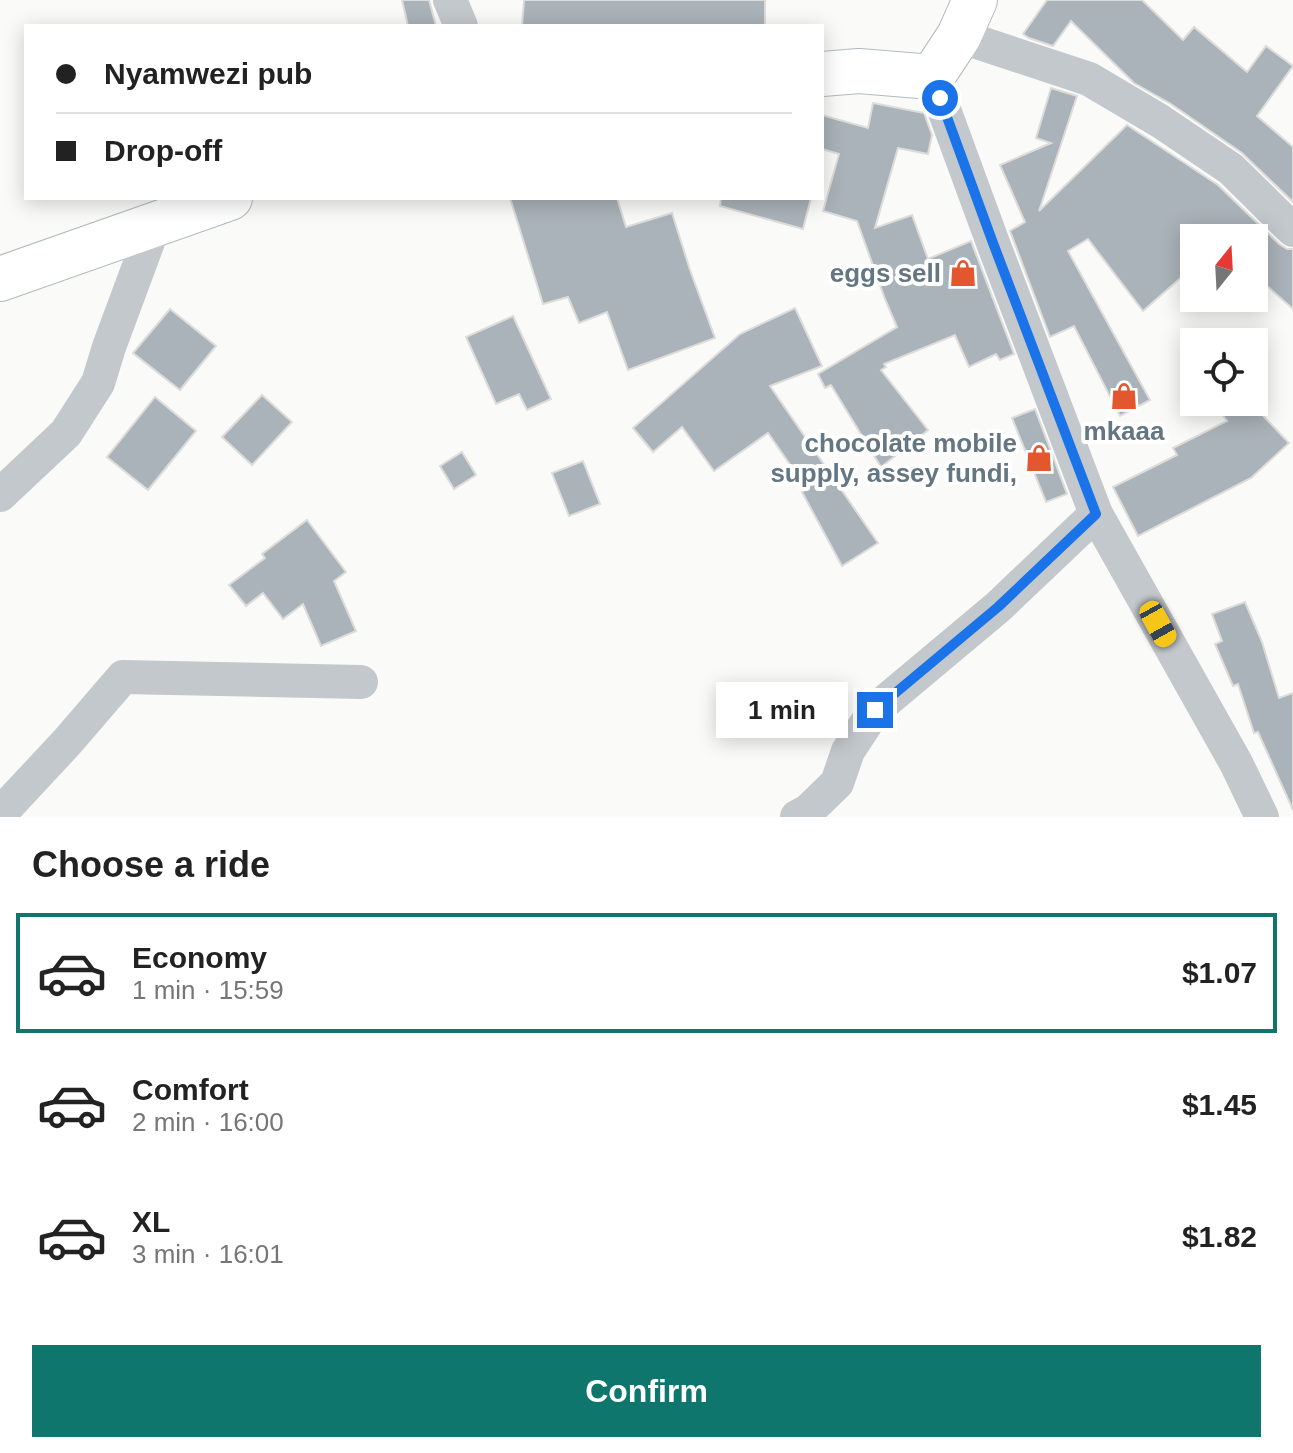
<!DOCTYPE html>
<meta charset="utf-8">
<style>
:root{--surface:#fff;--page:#f2f2f2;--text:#222;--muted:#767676;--line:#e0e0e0;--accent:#0f766e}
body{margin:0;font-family:Arial,sans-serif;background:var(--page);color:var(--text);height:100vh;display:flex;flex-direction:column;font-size:30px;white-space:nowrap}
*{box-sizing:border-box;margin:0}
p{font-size:26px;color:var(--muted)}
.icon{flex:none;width:44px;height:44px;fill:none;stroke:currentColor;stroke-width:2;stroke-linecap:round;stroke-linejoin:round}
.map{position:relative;height:817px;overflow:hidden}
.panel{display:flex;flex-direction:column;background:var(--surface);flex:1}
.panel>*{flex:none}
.top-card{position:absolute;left:24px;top:24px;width:800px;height:176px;border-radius:0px;box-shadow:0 4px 20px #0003;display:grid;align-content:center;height:176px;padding:0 32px;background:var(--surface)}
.needle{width:52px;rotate:18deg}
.controls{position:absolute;left:1180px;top:224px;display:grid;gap:16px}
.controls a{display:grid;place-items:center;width:88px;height:88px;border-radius:0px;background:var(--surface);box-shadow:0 4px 20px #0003;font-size:40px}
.end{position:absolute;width:36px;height:36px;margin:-18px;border:10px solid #1a73e8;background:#fff;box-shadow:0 0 0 4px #fff}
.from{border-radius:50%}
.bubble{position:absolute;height:56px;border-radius:0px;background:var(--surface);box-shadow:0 4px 20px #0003;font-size:26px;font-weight:700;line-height:56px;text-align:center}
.car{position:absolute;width:24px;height:48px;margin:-24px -12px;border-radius:10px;box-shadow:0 0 6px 2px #0007;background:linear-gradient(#f5c518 24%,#345 0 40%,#f5c518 0 76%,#345 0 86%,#f5c518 0)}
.top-card b{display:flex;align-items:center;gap:28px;height:76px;font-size:30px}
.top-card b+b{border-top:2px solid var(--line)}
.top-card i{width:20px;height:20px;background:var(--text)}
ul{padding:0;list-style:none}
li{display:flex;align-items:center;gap:24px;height:120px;margin:0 16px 12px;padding:0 16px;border:4px solid transparent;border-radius:0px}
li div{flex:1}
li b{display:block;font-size:30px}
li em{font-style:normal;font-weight:700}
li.current{border-color:var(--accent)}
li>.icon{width:72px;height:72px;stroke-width:1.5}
h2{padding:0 32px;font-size:36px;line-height:96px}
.button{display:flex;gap:16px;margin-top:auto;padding:16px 32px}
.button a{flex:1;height:92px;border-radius:0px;background:var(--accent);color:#fff;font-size:32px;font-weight:700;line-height:92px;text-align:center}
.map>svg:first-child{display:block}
.building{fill:#aab3b9;stroke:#dcdcda;stroke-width:2}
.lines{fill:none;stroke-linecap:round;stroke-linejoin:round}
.secondary-casing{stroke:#b3babf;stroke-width:46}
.street{stroke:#c3c8cc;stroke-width:34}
.secondary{stroke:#fff;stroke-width:44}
.route{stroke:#1a73e8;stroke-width:10}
.labels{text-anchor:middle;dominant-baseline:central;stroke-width:8;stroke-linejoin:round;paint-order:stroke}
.poi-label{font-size:26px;font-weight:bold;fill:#657683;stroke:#fff;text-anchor:end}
</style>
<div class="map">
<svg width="1293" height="817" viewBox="0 0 1293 817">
<rect width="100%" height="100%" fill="#fafaf8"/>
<g class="building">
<polygon points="402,0 429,0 436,26 408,26"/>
<polygon points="524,0 765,0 765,26 522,26"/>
<polygon points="1047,0 1142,0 1183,40 1194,27 1247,72 1266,46 1293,66 1257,116 1293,147 1293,202 1242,153 1171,104 1134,83 1071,21 1053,46 1029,38 1023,34"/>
<polygon points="1051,88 1077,96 1039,211 1127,125 1218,185 1279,244 1287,249 1293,249 1293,309 1267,286 1254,300 1254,238 1194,238 1194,266 1143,311 1088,239 1068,251 1150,400 1120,416 1074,326 1050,337 1010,231 1025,222 1000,165 1051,143 1036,138"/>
<polygon points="873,103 924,113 932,135 928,154 898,148 875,228 912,215 928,259 971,241 1014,354 1000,360 996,354 969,367 955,335 884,364 886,367 881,370 928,430 881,467 831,385 825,388 818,374 897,327 885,299 857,221 823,211 839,154 822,149 822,115 868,128"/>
<polygon points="510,198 617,198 626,227 672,213 690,270 715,338 628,370 607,312 579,323 568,297 543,304"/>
<polygon points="721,198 811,198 803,229 720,206"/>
<polygon points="795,308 822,366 770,386 878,543 842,566 802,492 807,489 768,433 714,471 682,427 653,452 633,428 740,334"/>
<polygon points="170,309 216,346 180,390 133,353"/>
<polygon points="513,316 551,399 527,410 519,394 496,404 466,337"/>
<polygon points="262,395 292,422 252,465 222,437"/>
<polygon points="155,397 196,431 148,490 107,457"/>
<polygon points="1213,402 1250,402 1289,443 1251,478 1138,536 1113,487 1177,455 1173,448 1227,421"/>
<polygon points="1035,409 1067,494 1046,502 1012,418"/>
<polygon points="462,452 476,475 454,489 440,466"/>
<polygon points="583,461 600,504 569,516 552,473"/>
<polygon points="307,520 346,572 334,581 356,631 321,646 303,604 283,619 263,593 246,606 229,585 265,558 262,554"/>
<polygon points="1245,602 1262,642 1279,698 1293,693 1293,810 1258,732 1254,733 1238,684 1233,686 1215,644 1222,641 1212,614"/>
</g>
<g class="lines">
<g class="secondary-casing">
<g id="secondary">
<polyline points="822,74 859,71 932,77 959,36 975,0"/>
<polyline points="0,279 230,198"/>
</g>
</g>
<g class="street">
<polyline points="450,0 461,26"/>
<polyline points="959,36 1089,79 1160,121 1231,169 1293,230"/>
<polyline points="932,77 993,243 1096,514 1236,763 1262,817"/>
<polyline points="0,495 66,433 98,383 109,347 155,223"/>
<polyline points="0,814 68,741 123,677 361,682"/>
<polyline points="797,817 808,811 837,783 848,751 875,710 998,607 1096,514"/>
</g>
<use href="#secondary" class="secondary"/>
</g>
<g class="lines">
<polyline class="route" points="875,710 998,607 1096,514 993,243 940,98"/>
</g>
<defs>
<g id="shop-bare" transform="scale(2.16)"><path d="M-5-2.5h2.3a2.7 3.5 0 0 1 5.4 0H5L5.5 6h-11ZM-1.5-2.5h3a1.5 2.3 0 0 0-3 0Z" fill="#e4572e" stroke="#fff" stroke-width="2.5" paint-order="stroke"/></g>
</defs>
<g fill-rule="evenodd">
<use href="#shop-bare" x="963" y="273"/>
<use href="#shop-bare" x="1124" y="396"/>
<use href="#shop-bare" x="1039" y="458"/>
</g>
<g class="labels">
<g class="poi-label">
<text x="941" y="273">eggs sell</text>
<text x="1124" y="431" text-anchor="middle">mkaaa</text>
<text x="1017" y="443">chocolate mobile<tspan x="1017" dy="30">supply, assey fundi,</tspan></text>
</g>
</g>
</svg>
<div class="controls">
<a><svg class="needle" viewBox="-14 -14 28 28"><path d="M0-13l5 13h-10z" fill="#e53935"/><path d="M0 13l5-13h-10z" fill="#767676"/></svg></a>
<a><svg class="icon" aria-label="locate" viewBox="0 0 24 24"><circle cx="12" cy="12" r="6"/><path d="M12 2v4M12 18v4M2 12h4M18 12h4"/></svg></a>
</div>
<i class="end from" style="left:940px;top:98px"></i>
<i class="end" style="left:875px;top:710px"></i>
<div class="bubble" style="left:716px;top:682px;width:132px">1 min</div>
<i class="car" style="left:1158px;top:624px;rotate:151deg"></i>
<div class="top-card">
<b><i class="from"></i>Nyamwezi pub</b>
<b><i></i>Drop-off</b>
</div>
</div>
<section class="panel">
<h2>Choose a ride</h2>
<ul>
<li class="current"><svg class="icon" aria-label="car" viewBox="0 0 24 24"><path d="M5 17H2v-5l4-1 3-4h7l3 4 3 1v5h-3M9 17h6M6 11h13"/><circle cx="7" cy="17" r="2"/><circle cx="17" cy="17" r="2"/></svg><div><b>Economy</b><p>1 min · 15:59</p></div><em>$1.07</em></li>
<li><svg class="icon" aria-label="car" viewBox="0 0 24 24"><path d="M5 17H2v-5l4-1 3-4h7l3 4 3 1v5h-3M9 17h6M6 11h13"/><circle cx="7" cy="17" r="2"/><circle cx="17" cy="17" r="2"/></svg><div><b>Comfort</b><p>2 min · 16:00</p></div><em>$1.45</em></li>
<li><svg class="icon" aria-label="car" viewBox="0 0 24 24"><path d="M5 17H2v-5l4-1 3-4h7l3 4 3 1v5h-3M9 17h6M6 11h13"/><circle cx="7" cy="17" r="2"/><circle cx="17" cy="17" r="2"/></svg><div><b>XL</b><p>3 min · 16:01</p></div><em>$1.82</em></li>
</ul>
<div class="button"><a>Confirm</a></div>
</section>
